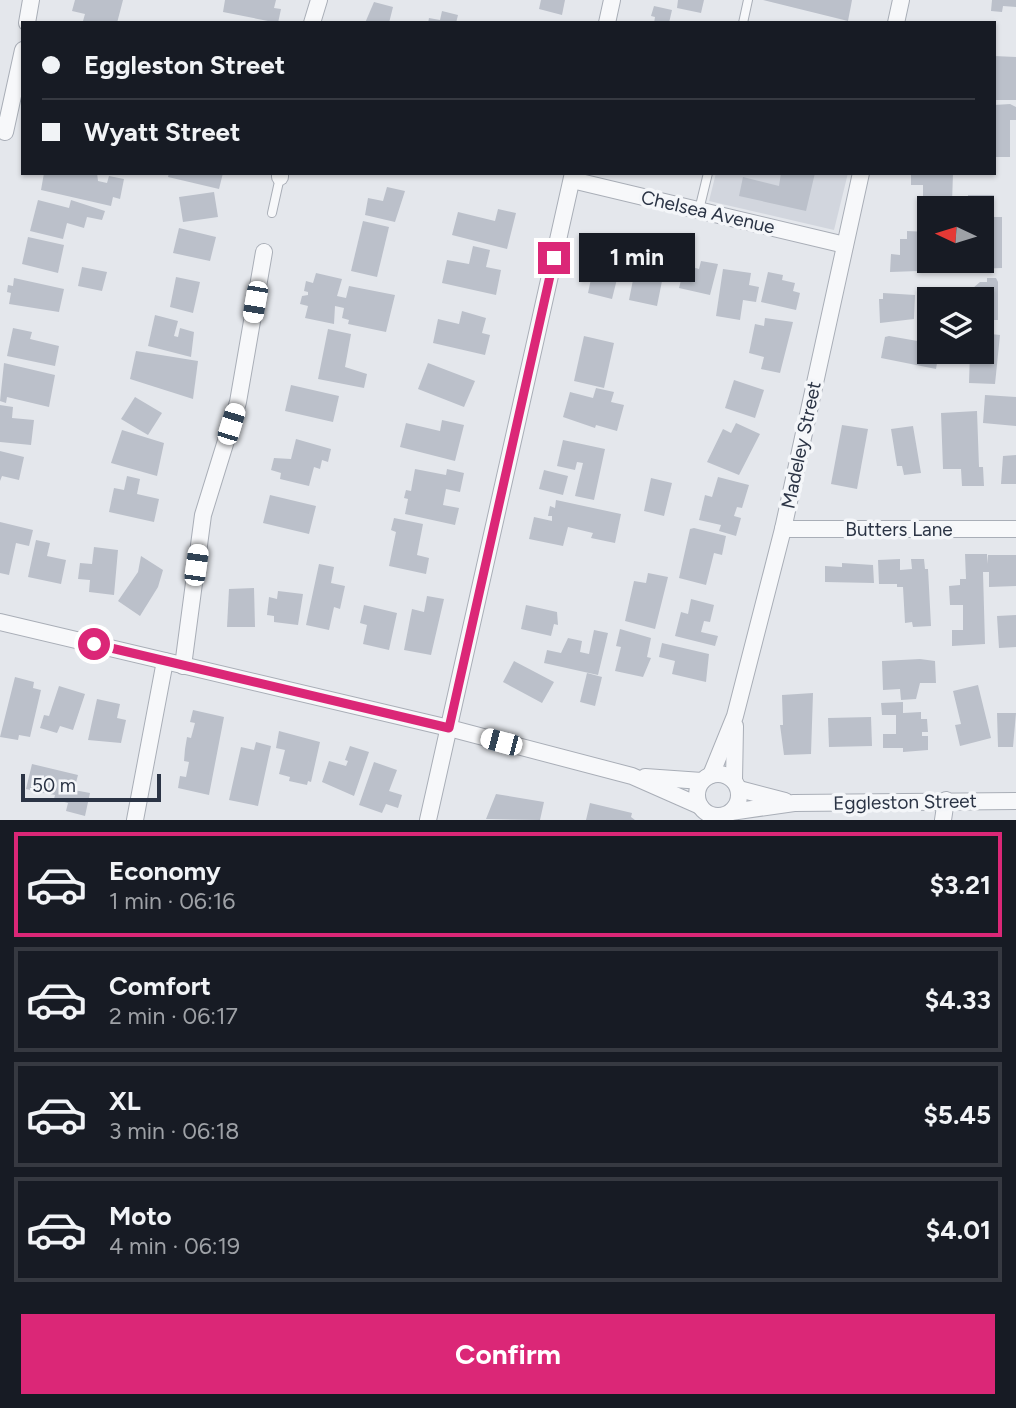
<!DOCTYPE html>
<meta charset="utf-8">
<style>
:root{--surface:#171b24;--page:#20242c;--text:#f1f3f6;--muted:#9ea1a6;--line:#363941;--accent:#db2777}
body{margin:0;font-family:Figtree,sans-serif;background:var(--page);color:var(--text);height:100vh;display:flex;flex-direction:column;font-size:26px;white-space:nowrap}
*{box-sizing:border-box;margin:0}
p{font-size:23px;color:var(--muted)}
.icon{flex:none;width:38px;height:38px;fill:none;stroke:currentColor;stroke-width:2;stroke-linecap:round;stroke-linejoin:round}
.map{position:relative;height:820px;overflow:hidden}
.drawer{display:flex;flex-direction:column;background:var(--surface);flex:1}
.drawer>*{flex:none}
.hud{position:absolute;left:21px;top:21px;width:975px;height:154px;border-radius:0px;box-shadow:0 2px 5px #0004;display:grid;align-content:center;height:154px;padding:0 21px;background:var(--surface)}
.needle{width:46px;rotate:274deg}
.buttons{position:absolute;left:917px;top:196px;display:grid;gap:14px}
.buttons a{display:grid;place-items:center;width:77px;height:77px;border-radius:0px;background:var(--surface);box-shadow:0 2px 5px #0004;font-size:35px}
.scale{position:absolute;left:21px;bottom:18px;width:140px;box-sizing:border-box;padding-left:7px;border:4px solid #2b3445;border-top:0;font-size:19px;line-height:24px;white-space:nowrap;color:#2b3445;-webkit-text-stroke:5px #f4f6f9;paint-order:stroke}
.end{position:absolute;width:32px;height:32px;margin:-16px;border:9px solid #db2777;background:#fff;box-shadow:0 0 0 4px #fff}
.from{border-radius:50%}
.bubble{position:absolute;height:49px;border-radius:0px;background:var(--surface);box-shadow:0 2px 5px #0004;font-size:23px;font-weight:700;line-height:49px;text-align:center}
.car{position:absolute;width:21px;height:42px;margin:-21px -10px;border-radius:9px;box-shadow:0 0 5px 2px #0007;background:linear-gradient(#fff 24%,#345 0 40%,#fff 0 76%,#345 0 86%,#fff 0)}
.hud b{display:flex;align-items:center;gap:24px;height:66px;font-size:26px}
.hud b+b{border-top:2px solid var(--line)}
.hud i{width:18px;height:18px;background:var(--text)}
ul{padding:12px 0 0;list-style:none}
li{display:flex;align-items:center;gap:21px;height:105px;margin:0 14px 10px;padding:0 7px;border:4px solid var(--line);border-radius:0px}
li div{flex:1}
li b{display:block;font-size:26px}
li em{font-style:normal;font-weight:700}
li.on{border-color:var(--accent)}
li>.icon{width:63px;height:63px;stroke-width:1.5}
.primary-button{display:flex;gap:14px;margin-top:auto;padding:14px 21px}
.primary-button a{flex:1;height:80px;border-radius:0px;background:var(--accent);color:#fff;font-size:28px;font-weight:700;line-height:80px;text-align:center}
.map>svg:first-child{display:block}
.built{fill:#d2d6de}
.building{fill:#bbc0ca}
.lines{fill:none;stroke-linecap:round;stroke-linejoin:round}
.service-casing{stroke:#a9aeb7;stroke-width:10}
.minor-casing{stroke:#a9aeb7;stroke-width:18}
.service{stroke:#f7f8fa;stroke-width:8}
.minor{stroke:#f7f8fa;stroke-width:16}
.route{stroke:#db2777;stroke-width:9}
.labels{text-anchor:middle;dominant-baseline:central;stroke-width:7;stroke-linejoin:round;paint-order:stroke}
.street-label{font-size:19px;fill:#2b3445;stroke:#f4f6f9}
</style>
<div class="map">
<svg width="1016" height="820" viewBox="0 0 1016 820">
<rect width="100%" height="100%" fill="#e4e7ec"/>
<polygon class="built" points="716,173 848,173 834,230 709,201"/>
<g class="building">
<polygon points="75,0 123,0 117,23 83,21 85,14 72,11"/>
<polygon points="225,0 276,0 274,8 281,9 278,23 223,12"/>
<polygon points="541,0 565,0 562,15 539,9"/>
<polygon points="678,0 704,0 701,13 677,8"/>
<polygon points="763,0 852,0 848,21"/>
<polygon points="992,0 1016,0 1016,7 1003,6 1002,12 991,11"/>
<polygon points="374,2 393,7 389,23 365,23"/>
<polygon points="654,6 672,10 669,23 654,23 655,17 651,16"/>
<polygon points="442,11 458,15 456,23 428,23 429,18 440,20"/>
<polygon points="994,56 1016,57 1016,100 996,100"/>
<polygon points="1010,104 1016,107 1016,120 1010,120 1010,157 994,157 994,105"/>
<polygon points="44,173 97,173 98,181 107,183 109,176 124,179 120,199 113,197 111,206 41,190"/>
<polygon points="169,173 223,173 219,189 168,177"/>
<polygon points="781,173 815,173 806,211 739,196 743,177 779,186"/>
<polygon points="911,173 953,173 952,203 923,203 923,185 911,185"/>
<polygon points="387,187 405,191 395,222 365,215 368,198 383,201"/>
<polygon points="214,192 218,217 183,222 179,197"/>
<polygon points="968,195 994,195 994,213 982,213 982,208 968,208"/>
<polygon points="38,200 69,208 71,200 105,211 102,220 87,217 84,228 67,223 63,239 30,231"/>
<polygon points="498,209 516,213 507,249 452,235 458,212 495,221"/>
<polygon points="982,217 1002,217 1002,268 973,269 973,265 960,265 960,261 982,261"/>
<polygon points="363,221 389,227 377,277 351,271"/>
<polygon points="179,228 216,237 210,261 173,253"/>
<polygon points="907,231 929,232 929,261 947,261 947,270 890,272 891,254 900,255 900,239 907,239"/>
<polygon points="28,237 64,245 58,273 22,264"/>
<polygon points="600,238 626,244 621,276 618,275 612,299 588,293 594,265 581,262 586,243 598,245"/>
<polygon points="656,244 675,248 673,262 666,261 657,306 629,300 638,255 653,258"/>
<polygon points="473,246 490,250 486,267 501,270 496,295 442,283 447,260 469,264"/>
<polygon points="701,261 718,264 710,295 679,288 685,265 699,269"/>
<polygon points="82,267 107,272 102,291 78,286"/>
<polygon points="723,269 751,273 749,285 759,287 756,302 743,300 740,320 716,316"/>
<polygon points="768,272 783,275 782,280 795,283 793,291 800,293 796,310 761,302"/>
<polygon points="316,273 342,279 337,296 346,298 349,286 395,295 386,332 348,324 349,320 342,318 344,308 335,306 334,324 305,318 308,306 300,304 302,296 308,295 308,292 304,291 306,281 313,283"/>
<polygon points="176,277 200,282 193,313 170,307"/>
<polygon points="14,278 64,289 59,312 9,304 11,293 7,292 8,285 13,286"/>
<polygon points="987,278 996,278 998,282 998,320 986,320 986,323 982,323 982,299 973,299 973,288 980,282 987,282"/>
<polygon points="944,290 944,295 954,295 955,299 929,299 929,324 924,324 924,296 928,292"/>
<polygon points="883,293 915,295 914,319 880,323 879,299 883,299"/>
<polygon points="462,311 486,318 482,333 490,335 485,355 433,343 438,319 459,324"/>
<polygon points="155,315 178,321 174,336 178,337 180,328 194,332 191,357 148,346"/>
<polygon points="765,318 793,322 780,373 761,369 764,357 749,353 755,324 764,326"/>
<polygon points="13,328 32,332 30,339 59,346 55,366 7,356"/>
<polygon points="328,329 351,334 345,367 367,374 364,388 318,379"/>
<polygon points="982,333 1000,335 995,384 969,383 970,352 982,352"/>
<polygon points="584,336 614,343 604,388 574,381"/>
<polygon points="889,336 929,343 929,352 939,352 936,369 881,358 885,337"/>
<polygon points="136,351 198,361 193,399 130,379"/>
<polygon points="4,363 55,375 49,407 7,397 6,403 0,401"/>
<polygon points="428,363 475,381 464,407 418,389"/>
<polygon points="734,380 764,390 755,418 725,408"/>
<polygon points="291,385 339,396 333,422 285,411"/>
<polygon points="596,388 614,392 611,402 624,405 617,431 596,425 595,428 563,417 570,392 593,398"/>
<polygon points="985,395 1016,397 1016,426 983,423"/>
<polygon points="135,397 162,413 148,435 121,419"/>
<polygon points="0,405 13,407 12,418 34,420 31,445 0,442"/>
<polygon points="977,411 979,467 983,467 984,486 962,486 961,469 943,469 941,413"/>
<polygon points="442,420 464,425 455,461 400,447 406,423 440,431"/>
<polygon points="736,423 760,434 739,475 707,462 723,429 731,433"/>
<polygon points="842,425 868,429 857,489 831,484"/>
<polygon points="913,426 921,473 904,475 902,466 897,466 891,429"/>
<polygon points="122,430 164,443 157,476 111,463"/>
<polygon points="296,439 331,449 328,462 322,460 320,469 314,467 309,486 280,479 281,473 271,470 274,458 291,459"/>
<polygon points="563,440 605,449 594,500 575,496 583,463 577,462 575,470 557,466"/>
<polygon points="0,451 24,457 19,480 2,476 0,481"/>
<polygon points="1016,455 1016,484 1001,484 1003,456"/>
<polygon points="415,469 446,475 447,469 464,473 460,492 446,489 443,505 459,508 455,525 405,514 408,499 404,498 406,490 411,491"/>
<polygon points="544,470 568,476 563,495 539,489"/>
<polygon points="127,476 140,479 137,494 159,499 154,522 109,512 114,488 124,490"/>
<polygon points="718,477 749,485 742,508 737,507 734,516 741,518 736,536 719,531 721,525 699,520 705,495 712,497"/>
<polygon points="651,478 672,483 664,516 644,511"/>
<polygon points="270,495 316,506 309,534 263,523"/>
<polygon points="556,500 621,514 615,543 591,538 593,533 568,527 563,546 529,539 534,517 552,521 552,516 548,516 550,506 555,508"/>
<polygon points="394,518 423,524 417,555 429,558 426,574 389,566 396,532 391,530"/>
<polygon points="0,522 33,530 29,546 16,543 9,575 0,573"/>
<polygon points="694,528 726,536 722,555 714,553 706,585 679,578 690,529"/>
<polygon points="36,540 50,543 47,556 66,560 61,584 28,577"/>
<polygon points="94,547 118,550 114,595 89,592 90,580 78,579 80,563 92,564"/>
<polygon points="965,554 987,554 987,564 988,555 1016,555 1016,586 989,587 989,572 983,572 985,644 952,646 952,630 963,630 963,605 950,605 949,586 960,585 960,579 966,579"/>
<polygon points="141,556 163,570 158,587 140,616 118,601 138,572"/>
<polygon points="900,559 900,570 912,569 911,559 924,559 925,569 928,569 931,626 913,627 912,622 905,623 903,587 897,587 897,584 879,584 878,560"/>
<polygon points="842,563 873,565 874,583 825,582 825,566 842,567"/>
<polygon points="319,564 334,567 331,583 345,586 340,609 334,607 329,630 306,625"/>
<polygon points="648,573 668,577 655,629 625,621 634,581 646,583"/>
<polygon points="254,588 255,627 227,627 229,589"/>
<polygon points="278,591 303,594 298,625 274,622 274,616 267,615 269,597 277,599"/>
<polygon points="427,596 444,599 431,655 404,650 412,609 424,612"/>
<polygon points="691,599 714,605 710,622 704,621 701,632 718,636 715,646 675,636 681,612 688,614"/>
<polygon points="364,605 397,613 389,650 363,644 367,625 360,623"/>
<polygon points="526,605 557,612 558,625 554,624 551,636 521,629"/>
<polygon points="1016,615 1016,647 999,648 997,616"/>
<polygon points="620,629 651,638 647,657 651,658 643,677 615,671 621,647 616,646"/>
<polygon points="594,630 608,633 598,675 544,663 547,650 561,653 568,638 582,641 580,652 589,654"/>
<polygon points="662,643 709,654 706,682 672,674 675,661 659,657"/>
<polygon points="920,659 935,661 936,683 920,683 916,699 901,700 900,689 883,690 882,661"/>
<polygon points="514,661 554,682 542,703 503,682"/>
<polygon points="587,673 602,677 595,706 580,702"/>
<polygon points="15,677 34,682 33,688 41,690 30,737 19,735 18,740 0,737"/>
<polygon points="978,685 991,738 960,746 955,725 961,724 953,691"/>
<polygon points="59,686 85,694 73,730 60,726 57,733 40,728 44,715 49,716"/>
<polygon points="813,693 811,754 784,755 780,725 783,725 782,695"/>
<polygon points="97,699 120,704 117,718 126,720 121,743 88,740"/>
<polygon points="903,702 903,713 921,712 921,719 927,719 928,732 922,732 922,736 928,736 928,750 903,752 903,748 883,748 883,734 896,734 896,715 882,715 881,703"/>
<polygon points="193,710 224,717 209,795 178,788 180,776 186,777 189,762 184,761 185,749 187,737 191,738 195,723 190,722"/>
<polygon points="997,713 1016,713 1013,747 998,747"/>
<polygon points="871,717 872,746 829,747 828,718"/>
<polygon points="279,731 320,742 311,782 308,781 307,785 289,781 290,777 279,774 285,750 276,748"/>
<polygon points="256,742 271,746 258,806 229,800 241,747 254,750"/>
<polygon points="350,746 369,752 354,796 322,782 329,761 346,766 348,761 345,760"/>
<polygon points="374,762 397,770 389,791 402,795 398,808 386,804 382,813 359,805"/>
<polygon points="32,764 78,775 74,790 90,793 85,816 66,811 68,803 54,799 55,795 26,789"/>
<polygon points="496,794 544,802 540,820 486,819"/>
<polygon points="590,803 632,813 631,817 635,820 586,820"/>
</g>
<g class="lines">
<g class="service-casing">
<g id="service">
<polyline points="743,23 748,0"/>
<polyline points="699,210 708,173"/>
<polyline points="272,213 280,177"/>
</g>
</g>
<g class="minor-casing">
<g id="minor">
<polyline points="27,23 31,0"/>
<polyline points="312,23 319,0"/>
<polyline points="607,23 612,0"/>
<polyline points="896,23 901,0"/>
<polyline points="5,132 23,50"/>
<polyline points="280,177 280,173"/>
<polyline points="572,180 845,245"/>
<polyline points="783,529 1016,529"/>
<polyline points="0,622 449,728 632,776 700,806"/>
<polyline points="183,666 203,515 238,402 264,252"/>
<circle cx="718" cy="795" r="21"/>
<polyline points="711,775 735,716 783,529 861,173"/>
<polyline points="645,777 702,781"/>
<polyline points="734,781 735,726"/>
<polyline points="739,789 785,801"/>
<polyline points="731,812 794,803 1016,801"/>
<polyline points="135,820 165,661"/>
<polyline points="428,820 573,173"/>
<polyline points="943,820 946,800"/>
</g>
</g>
<use href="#service" class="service"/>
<use href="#minor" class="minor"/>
</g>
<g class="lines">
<polyline class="route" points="94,644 449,728 554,258"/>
</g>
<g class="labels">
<g class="street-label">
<text transform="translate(708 212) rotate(13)">Chelsea Avenue</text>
<text transform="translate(801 445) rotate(-78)">Madeley Street</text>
<text x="899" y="529">Butters Lane</text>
<text transform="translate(905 802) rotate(-1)">Eggleston Street</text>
</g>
</g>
</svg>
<div class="buttons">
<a><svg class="needle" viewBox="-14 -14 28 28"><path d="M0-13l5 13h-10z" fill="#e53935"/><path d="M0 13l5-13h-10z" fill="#9ea1a6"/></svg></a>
<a><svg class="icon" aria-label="layers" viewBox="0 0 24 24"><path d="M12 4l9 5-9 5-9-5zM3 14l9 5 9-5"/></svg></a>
</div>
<div class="scale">50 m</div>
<i class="end from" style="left:94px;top:644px"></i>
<i class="end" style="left:554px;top:258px"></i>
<div class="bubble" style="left:579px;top:233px;width:116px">1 min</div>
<i class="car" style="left:255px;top:302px;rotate:190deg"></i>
<i class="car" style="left:231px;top:424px;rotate:17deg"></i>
<i class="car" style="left:196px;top:565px;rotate:8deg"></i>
<i class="car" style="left:501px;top:742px;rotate:285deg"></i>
<div class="hud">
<b><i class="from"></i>Eggleston Street</b>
<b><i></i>Wyatt Street</b>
</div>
</div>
<section class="drawer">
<ul>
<li class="on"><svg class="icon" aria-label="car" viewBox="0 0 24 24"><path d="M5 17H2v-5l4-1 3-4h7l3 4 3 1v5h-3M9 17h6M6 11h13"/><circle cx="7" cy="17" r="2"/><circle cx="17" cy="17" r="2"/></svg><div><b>Economy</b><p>1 min · 06:16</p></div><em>$3.21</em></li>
<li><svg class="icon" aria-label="car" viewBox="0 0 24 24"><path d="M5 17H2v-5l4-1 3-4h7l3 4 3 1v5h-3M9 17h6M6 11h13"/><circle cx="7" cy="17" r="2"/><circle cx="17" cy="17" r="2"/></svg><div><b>Comfort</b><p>2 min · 06:17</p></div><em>$4.33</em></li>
<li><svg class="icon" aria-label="car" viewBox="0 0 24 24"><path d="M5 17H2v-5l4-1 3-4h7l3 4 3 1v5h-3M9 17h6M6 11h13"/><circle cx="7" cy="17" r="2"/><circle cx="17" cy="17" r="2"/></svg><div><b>XL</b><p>3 min · 06:18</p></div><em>$5.45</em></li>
<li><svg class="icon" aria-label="car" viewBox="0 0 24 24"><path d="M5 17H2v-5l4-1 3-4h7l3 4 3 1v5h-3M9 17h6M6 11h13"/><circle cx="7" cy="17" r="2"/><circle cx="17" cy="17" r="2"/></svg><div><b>Moto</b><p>4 min · 06:19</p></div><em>$4.01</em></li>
</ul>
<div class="primary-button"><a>Confirm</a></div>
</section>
